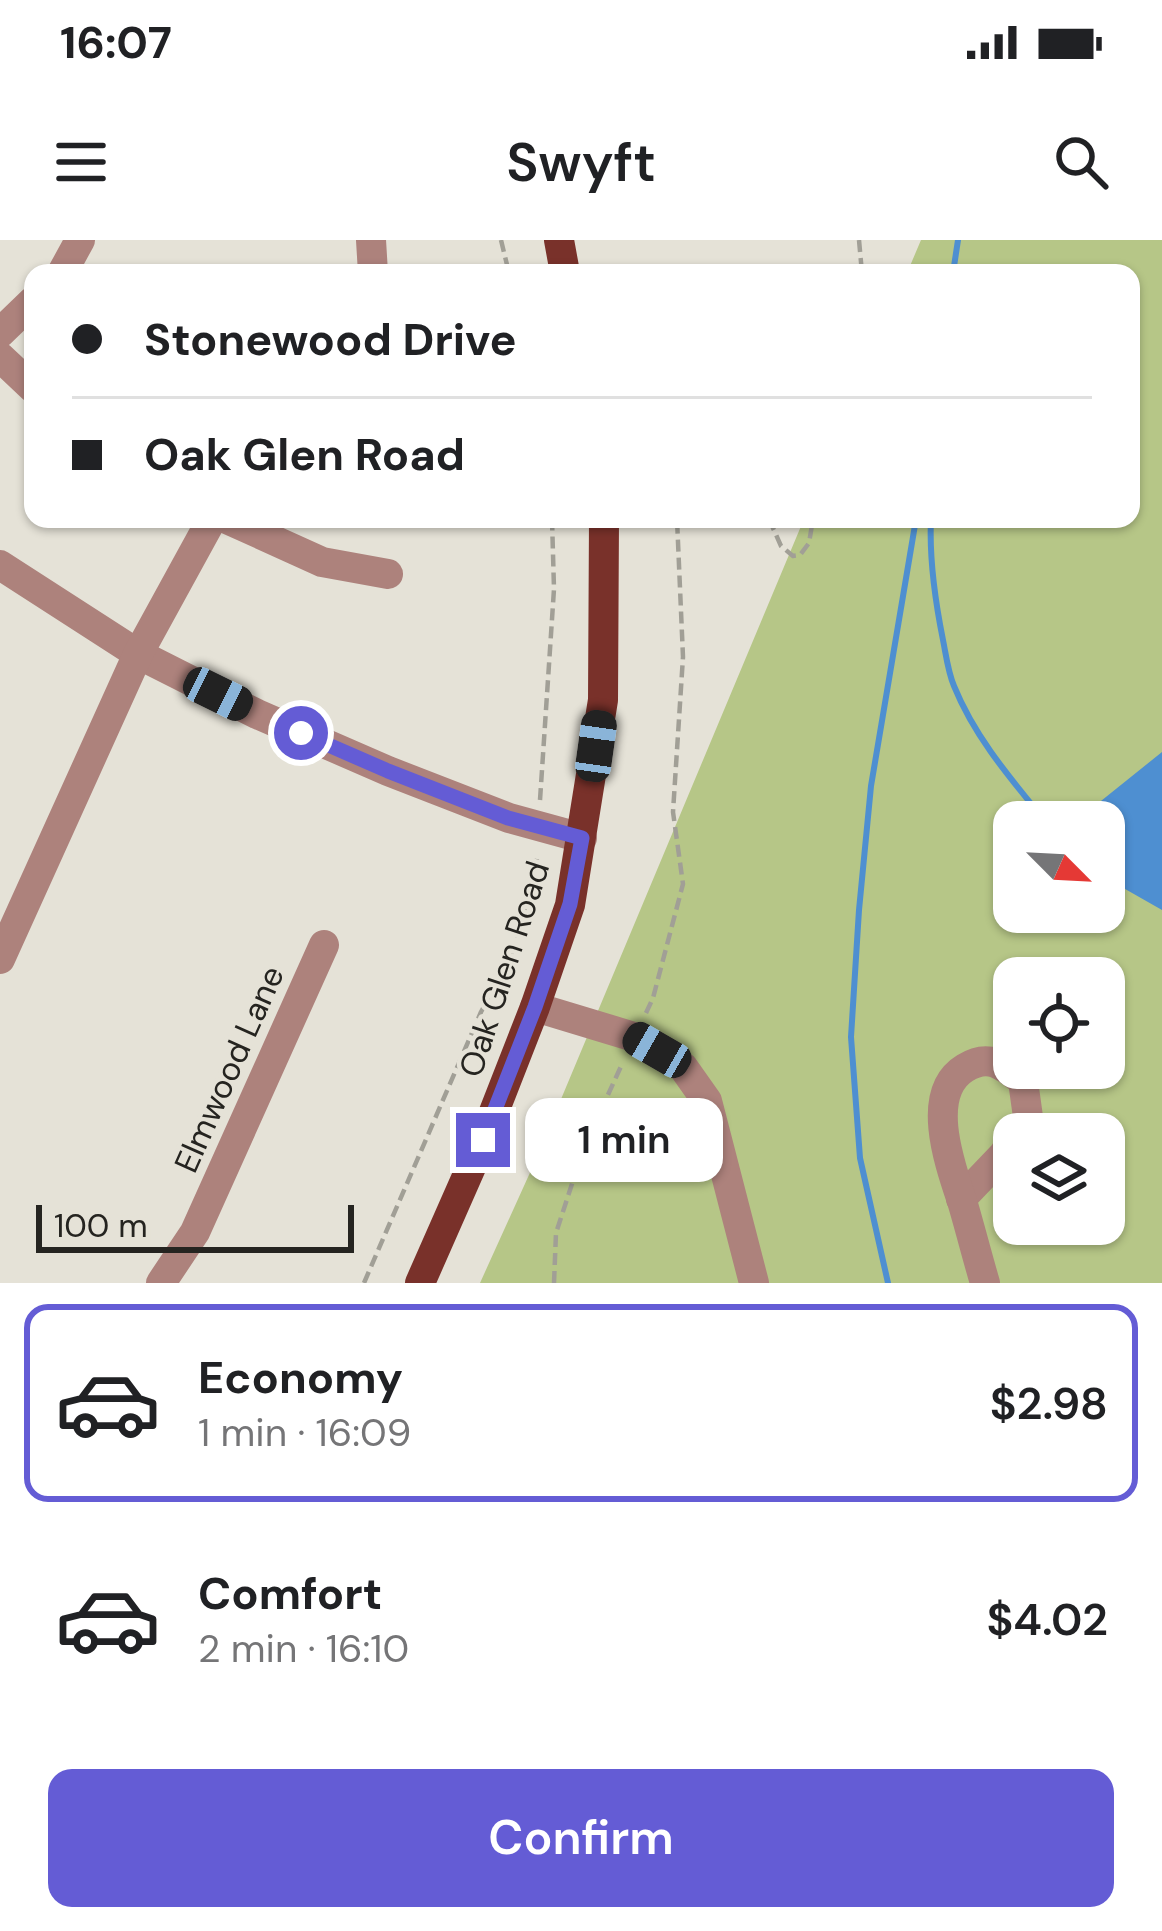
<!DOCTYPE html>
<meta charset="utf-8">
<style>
:root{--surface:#fff;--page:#f2f2f2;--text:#202124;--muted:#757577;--line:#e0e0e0;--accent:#645cd5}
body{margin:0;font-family:"DM Sans",sans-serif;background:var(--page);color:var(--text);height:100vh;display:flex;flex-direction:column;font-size:45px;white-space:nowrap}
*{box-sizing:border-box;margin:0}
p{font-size:39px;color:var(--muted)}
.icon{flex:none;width:66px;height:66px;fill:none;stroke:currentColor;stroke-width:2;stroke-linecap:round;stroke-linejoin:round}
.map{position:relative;height:1043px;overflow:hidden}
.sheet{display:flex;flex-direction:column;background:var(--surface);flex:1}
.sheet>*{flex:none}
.hud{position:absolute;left:24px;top:24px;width:1116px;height:264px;border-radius:24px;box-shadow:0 3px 9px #0004;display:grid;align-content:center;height:264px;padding:0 48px;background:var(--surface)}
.needle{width:78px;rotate:114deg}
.fabs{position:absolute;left:993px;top:561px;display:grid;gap:24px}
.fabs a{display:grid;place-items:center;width:132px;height:132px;border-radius:24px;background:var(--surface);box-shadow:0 3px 9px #0004;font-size:60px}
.scale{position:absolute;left:36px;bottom:30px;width:318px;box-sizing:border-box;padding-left:12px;border:6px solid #252420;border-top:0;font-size:33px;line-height:42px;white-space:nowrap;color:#252420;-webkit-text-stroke:9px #e5e2d7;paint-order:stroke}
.end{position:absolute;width:54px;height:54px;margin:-27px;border:15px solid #645cd5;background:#fff;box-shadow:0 0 0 6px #fff}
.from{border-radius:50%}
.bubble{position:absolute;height:84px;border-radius:24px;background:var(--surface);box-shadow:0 3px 9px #0004;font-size:39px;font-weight:600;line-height:84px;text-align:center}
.car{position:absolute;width:36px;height:72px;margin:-36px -18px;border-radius:15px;box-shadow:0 0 9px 3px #0007;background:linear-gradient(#222 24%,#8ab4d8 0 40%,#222 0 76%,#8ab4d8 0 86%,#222 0)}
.hud b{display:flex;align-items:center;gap:42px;height:114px;font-size:45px}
.hud b+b{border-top:3px solid var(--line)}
.hud i{width:30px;height:30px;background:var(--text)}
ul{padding:21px 0 0;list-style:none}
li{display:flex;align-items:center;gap:36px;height:198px;margin:0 24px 18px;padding:0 24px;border:6px solid transparent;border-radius:24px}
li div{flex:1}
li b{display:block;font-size:45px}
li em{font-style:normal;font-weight:600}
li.selected{border-color:var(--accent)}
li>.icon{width:108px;height:108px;stroke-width:1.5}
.action{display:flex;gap:24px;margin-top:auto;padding:24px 48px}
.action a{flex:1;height:138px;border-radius:24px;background:var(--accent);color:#fff;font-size:48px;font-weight:600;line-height:138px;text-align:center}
.status{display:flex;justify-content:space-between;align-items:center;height:84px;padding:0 60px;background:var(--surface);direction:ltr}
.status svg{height:33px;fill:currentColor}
header{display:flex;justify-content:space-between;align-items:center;height:156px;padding:0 48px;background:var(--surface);font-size:54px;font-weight:600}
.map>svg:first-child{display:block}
.green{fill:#b6c687;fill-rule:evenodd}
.water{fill:#4e8fd1}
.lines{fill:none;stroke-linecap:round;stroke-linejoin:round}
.stream{stroke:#4e8fd1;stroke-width:6}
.path{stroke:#a19f96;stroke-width:4.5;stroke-dasharray:12 6;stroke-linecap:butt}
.minor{stroke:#ad827c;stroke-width:30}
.major{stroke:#79312a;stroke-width:30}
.route{stroke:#645cd5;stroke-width:15}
.labels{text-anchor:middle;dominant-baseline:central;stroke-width:9;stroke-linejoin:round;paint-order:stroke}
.street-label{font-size:33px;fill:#252420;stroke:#e5e2d7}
</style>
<div class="status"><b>16:07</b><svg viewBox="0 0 49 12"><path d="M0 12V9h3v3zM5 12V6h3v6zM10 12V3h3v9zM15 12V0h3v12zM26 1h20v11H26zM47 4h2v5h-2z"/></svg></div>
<header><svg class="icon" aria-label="menu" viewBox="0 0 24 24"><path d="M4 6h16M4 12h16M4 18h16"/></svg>Swyft<svg class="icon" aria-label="search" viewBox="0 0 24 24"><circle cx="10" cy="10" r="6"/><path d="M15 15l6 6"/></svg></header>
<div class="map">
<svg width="1162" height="1043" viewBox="0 0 1162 1043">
<rect width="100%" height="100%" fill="#e5e2d7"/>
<path class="green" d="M 921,0 L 1162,0 L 1162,1043 L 480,1043 L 533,926 L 804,279 L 1131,279 L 1131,33 L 907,33 ZM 1014,582 L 1104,582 L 1104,672 L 1014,672 ZM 1014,738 L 1104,738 L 1104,828 L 1014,828 ZM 1014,894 L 1104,894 L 1104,984 L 1014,984 Z"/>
<polygon class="water" points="1162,512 1162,670 1104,637 1104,582 1030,582 1037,571 1049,564 1072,575 1091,569"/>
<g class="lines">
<g class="stream">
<polyline points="953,33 958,0"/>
<path d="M 931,279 C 929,320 935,360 943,400 C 946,415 948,432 954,446 C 973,493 1005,532 1037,571"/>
<polyline points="888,1043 860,918 851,797 859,670 871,546 916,279"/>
</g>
<g class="path">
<polyline points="501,0 509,33"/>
<polyline points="859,0 862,33"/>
<polyline points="769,279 781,306 793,316 800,315 809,303 813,279"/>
<polyline points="540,560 554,349 552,279"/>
<polyline points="646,773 653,758 683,644 673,572 683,417 677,279"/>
<polyline points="364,1043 481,772 515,707 537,619"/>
<polyline points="554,1043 556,993 584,907 623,822"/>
</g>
<g class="minor">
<polyline points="371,0 373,33"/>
<polyline points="62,33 80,0"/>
<polyline points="0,93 33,61"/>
<polyline points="0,117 33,148"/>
<polyline points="227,279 322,322 388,334"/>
<polyline points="0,325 138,414 257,474 388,531 509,578 582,598"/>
<polyline points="0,719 138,414 212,279"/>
<polyline points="535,767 634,797 683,827 707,861 754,1043"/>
<polyline points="961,959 1004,914 1014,898"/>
<polyline points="161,1043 195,992 324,705"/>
<path d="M 985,1043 C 977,1016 970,988 962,961 C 950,925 924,853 965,828 C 989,813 1003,825 1023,841 L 1028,877 L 1017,894"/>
</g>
<g class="major">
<polyline points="559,0 565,33"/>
<polyline points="420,1043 483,900 535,767 570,665 603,460 604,279"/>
</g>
</g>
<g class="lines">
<polyline class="route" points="301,493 388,531 508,578 582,598 570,664 535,767 483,900"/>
</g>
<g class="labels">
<g class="street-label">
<text transform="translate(504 729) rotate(-72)">Oak Glen Road</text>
<text transform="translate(229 829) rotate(-66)">Elmwood Lane</text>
</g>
</g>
</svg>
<div class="fabs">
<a><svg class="needle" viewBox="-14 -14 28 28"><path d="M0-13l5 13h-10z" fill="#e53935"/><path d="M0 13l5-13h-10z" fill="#757577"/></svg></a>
<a><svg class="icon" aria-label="locate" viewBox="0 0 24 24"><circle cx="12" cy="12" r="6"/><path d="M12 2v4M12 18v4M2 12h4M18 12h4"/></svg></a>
<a><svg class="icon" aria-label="layers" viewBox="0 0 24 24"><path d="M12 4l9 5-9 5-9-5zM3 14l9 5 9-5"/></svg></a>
</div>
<div class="scale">100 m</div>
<i class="end from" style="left:301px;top:493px"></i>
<i class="end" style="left:483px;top:900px"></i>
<div class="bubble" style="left:525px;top:858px;width:198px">1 min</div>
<i class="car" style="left:218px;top:454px;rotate:116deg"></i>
<i class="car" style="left:596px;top:506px;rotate:8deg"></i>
<i class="car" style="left:657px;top:810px;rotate:300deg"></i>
<div class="hud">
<b><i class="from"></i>Stonewood Drive</b>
<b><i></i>Oak Glen Road</b>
</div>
</div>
<section class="sheet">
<ul>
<li class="selected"><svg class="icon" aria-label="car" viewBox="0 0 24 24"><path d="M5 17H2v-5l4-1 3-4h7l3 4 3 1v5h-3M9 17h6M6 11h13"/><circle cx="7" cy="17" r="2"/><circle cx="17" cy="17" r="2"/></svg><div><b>Economy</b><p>1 min · 16:09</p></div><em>$2.98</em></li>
<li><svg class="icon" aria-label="car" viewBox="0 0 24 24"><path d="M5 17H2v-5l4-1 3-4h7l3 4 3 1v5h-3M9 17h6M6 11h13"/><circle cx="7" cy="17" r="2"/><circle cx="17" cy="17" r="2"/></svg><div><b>Comfort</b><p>2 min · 16:10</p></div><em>$4.02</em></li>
</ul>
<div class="action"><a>Confirm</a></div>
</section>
